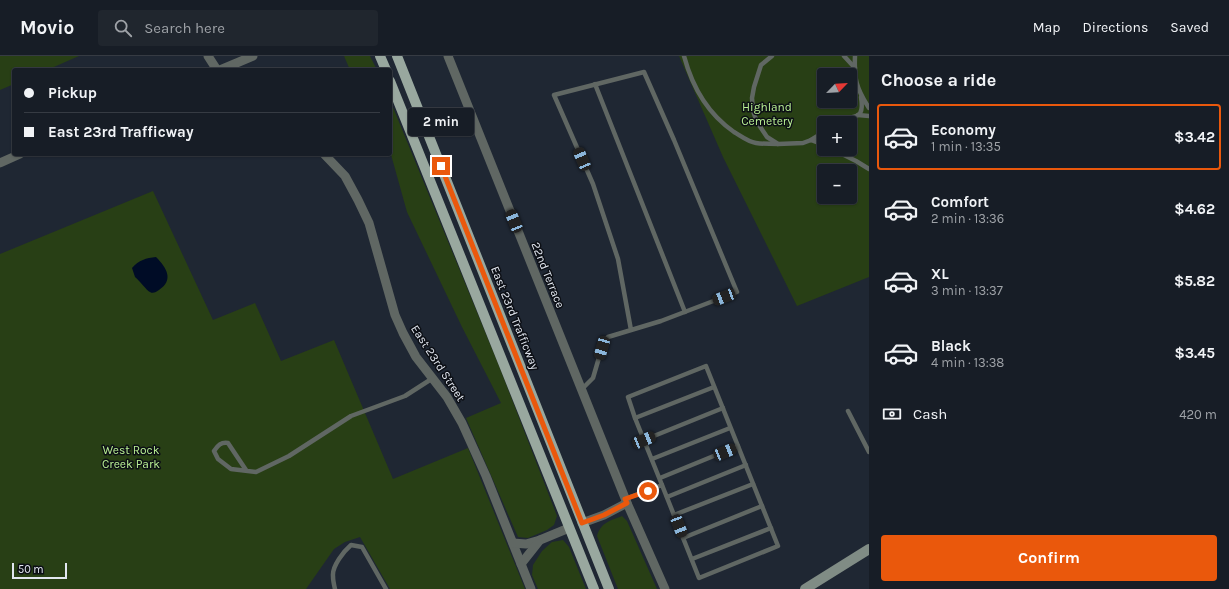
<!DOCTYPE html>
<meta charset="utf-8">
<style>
:root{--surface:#171d26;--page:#20262e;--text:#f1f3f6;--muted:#9ea2a7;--line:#363b43;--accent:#ea580c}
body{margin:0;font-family:Karla,sans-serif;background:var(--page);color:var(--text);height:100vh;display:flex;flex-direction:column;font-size:15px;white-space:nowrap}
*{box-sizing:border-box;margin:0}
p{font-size:13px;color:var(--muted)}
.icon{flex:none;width:22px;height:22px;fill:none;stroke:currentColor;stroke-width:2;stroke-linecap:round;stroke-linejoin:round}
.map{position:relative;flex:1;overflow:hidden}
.sheet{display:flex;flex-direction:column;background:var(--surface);width:360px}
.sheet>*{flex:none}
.banner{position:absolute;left:12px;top:12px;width:380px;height:88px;border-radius:4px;box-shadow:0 1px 3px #0004,0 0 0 1px var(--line);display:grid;align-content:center;height:88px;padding:0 12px;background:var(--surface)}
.needle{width:26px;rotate:65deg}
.controls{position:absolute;left:817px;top:12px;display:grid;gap:8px}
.controls a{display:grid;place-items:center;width:40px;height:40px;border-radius:4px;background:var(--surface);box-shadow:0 1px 3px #0004,0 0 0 1px var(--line);font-size:20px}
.scale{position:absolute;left:12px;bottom:10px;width:55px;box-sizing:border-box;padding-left:4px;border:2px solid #e2e7f0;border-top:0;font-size:11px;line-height:14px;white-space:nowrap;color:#e2e7f0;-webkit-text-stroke:3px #0c0f15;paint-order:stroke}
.end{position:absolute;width:18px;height:18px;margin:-9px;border:5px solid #ea580c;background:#fff;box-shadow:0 0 0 2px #fff}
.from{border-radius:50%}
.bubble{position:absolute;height:28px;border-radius:4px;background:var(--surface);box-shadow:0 1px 3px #0004,0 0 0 1px var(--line);font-size:13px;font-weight:700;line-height:28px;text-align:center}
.car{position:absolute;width:12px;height:24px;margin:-12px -6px;border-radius:5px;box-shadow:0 0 3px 1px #0007;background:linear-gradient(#222 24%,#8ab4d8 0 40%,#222 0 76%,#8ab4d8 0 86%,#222 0)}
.banner b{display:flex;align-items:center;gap:14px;height:38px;font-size:15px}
.banner b+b{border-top:1px solid var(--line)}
.banner i{width:10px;height:10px;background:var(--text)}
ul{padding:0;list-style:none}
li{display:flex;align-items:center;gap:12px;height:66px;margin:0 8px 6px;padding:0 4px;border:2px solid transparent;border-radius:4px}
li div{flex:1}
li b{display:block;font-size:15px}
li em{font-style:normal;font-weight:700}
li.current{border-color:var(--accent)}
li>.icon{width:36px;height:36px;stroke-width:1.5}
h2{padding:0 12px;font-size:18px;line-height:48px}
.pay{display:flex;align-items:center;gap:10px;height:44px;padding:0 12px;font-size:15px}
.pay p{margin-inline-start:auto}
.action{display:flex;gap:8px;margin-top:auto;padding:8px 12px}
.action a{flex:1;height:46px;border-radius:4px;background:var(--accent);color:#fff;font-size:16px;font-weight:700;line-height:46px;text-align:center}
header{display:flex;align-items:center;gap:24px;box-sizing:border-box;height:56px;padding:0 20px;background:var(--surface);border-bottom:1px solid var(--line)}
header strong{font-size:19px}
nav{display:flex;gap:22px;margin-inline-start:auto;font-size:14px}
.search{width:280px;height:36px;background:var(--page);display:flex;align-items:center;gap:10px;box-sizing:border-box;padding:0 14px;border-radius:4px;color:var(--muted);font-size:15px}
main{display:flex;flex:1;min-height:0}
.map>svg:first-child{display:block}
.green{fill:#283f15;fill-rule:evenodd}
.water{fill:#000c26}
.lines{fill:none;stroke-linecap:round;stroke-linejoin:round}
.lane{stroke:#606763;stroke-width:4.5}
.street{stroke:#606763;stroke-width:9}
.secondary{stroke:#808c85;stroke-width:10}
.primary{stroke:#99a89f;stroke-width:10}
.route{stroke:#ea580c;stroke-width:5}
.labels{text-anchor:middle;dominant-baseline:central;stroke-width:3;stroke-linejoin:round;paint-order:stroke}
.park-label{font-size:12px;fill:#baf194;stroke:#0c0f15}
.street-label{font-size:12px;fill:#e2e7f0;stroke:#0c0f15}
</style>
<header>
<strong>Movio</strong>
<div class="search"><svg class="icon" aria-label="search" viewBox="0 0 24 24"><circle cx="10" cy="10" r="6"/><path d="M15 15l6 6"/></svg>Search here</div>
<nav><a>Map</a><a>Directions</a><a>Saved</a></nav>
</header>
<main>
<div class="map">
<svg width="869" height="533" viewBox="0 0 869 533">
<rect width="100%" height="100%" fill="#1f2733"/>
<g class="green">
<polygon points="0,0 79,0 47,14 14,14 14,28 0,34"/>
<polygon points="344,0 370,0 377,14 350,14"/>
<path d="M 679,0 L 869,0 L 869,221 L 797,250 L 723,101 ZM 824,19 L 850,19 L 850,45 L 824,45 ZM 824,67 L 850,67 L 850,93 L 824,93 ZM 824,115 L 850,115 L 850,141 L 824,141 Z"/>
<polygon points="390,44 499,310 557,460 554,469 547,474 528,482 518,481 466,362 501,347 462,271 407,156 390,95"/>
<polygon points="153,135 213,264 255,247 281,305 334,284 393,423 468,392 525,533 390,533 360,481 345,486 334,493 306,533 0,533 0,198"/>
<path d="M 622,460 L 627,465 L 657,533 L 618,533 L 597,480 C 601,466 610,465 622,460 Z"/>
<polygon points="563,484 569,491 586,533 538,533 532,519 533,509 542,495 552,486"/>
</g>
<path class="water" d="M 156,201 C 167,212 174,224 159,234 C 156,236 153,238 150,236 C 147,235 139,224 135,221 L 132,212 C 139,204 146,202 156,201 Z"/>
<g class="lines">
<g class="lane">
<path d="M 684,0 C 692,30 708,58 734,76 C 741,80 748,86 756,87 C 763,88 771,88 778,88"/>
<polyline points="772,0 761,9 754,31 752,42 753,55 757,66 767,81 778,88 803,87 811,84 824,89"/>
<polyline points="844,0 855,12"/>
<path d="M 855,0 C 854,23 856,32 869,52"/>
<polyline points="595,28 685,256"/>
<polyline points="858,59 869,60"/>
<path d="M 838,67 C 854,57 865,66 861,41"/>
<polyline points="811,84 824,76"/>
<polyline points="832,93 856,105 869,113"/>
<polyline points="581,334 593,322 603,288 608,281 661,265 737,236 674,84 644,16 554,39 593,128 618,203 631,274"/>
<polyline points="848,355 869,396"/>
<polyline points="644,384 723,352"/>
<polyline points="652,403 730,372"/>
<path d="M 246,414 L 228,387 C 221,386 218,389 214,395 L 218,403 L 231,413 L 256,416 L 289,400 L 351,360 L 405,340 L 433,322"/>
<polyline points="660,422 738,390"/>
<polyline points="662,429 635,362 714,331"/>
<polyline points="667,441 746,409"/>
<polyline points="625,443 662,429 699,522 778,490 706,310 628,341 635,362"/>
<polyline points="674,459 753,428"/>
<polyline points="683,482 762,450"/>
<polyline points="692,503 771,472"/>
<path d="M 335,533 C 334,529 333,524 333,520 C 332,510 344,495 351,489 L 362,491 L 386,533"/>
</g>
<g class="street">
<polyline points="208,0 217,14"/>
<polyline points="448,0 627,447 665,533"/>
<polyline points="220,14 253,0"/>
<polyline points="324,98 345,120 358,144 369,167 395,259 403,277 416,301 447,341 462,367 486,420 531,533"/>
<polyline points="0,107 20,98"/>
<polyline points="582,467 604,459 627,447"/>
<polyline points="513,487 526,488 540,484"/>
<polyline points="521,508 540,484 569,472"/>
</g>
<polyline class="secondary" points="805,533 869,493"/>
<g class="primary">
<polyline points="380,0 386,14"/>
<polyline points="397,0 609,533"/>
<polyline points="390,25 594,533"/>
</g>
</g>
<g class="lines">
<polyline class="route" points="441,110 582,467 604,459 627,447 625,443 648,435"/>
</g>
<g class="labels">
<g class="park-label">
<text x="767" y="51">Highland<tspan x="767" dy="14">Cemetery</tspan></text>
<text x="131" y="394">West Rock<tspan x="131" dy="14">Creek Park</tspan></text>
</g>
<g class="street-label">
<text transform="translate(548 219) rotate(68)">22nd Terrace</text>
<text transform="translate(515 262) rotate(68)">East 23rd Trafficway</text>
<text transform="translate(438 307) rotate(57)">East 23rd Street</text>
</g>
</g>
</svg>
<div class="controls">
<a><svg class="needle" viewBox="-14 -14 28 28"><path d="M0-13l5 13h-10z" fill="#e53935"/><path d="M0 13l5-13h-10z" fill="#9ea2a7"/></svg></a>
<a>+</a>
<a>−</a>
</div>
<div class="scale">50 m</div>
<i class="end from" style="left:648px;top:435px"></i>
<i class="end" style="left:441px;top:110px"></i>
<div class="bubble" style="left:408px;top:52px;width:66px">2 min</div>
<i class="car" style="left:582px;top:103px;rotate:337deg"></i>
<i class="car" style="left:514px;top:165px;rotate:338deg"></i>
<i class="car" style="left:724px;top:241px;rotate:249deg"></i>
<i class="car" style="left:602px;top:292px;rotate:196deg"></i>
<i class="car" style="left:644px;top:384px;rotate:68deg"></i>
<i class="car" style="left:725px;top:396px;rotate:68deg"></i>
<i class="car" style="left:679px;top:470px;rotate:159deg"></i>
<div class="banner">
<b><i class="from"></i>Pickup</b>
<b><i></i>East 23rd Trafficway</b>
</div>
</div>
<section class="sheet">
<h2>Choose a ride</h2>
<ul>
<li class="current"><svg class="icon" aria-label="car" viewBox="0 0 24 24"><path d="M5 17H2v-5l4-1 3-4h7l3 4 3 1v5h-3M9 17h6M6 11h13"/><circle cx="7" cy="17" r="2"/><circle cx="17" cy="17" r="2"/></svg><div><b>Economy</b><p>1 min · 13:35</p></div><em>$3.42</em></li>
<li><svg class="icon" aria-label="car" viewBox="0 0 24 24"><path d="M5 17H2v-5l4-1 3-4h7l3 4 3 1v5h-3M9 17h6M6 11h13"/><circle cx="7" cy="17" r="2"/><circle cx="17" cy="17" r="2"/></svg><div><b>Comfort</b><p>2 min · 13:36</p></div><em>$4.62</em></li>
<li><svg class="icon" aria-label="car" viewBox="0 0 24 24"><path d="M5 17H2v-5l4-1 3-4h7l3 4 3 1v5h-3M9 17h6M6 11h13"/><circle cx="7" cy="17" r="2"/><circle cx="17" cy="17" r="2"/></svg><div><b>XL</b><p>3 min · 13:37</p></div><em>$5.82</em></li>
<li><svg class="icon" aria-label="car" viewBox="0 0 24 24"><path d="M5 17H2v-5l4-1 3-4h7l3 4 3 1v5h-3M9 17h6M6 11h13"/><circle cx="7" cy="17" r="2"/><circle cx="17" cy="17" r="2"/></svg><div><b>Black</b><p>4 min · 13:38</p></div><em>$3.45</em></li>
</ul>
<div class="pay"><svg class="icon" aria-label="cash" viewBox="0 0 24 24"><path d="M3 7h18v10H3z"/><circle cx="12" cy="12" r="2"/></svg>Cash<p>420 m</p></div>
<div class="action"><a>Confirm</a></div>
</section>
</main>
